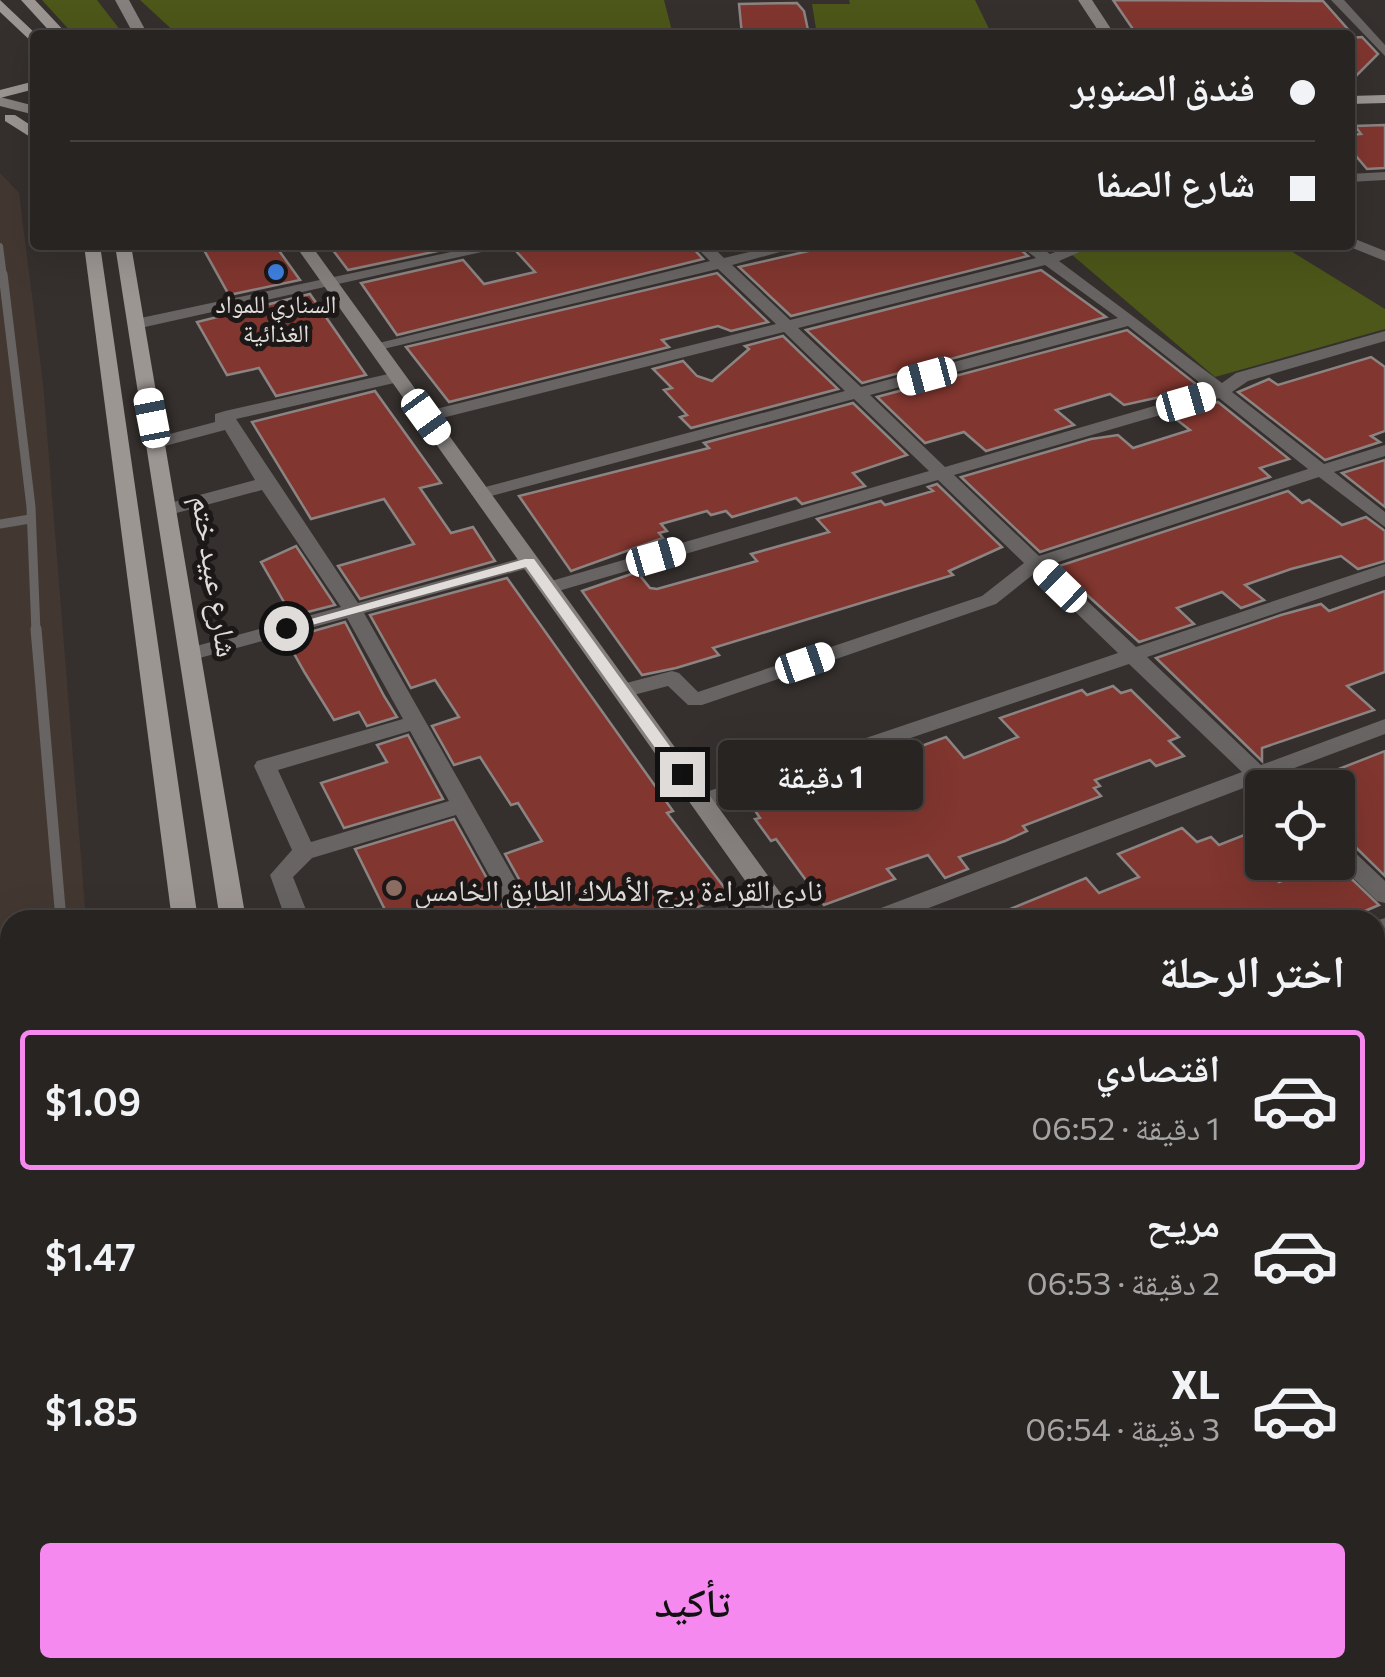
<!DOCTYPE html>
<html lang="ar">
<meta charset="utf-8">
<style>
:root{--surface:#282422;--page:#302c2a;--text:#f1f3f6;--muted:#a5a4a5;--line:#444140;--accent:#f589ef}
body{margin:0;font-family:Commissioner,"Noto Naskh Arabic",sans-serif;background:var(--page);color:var(--text);direction:rtl;height:100vh;display:flex;flex-direction:column;font-size:38px;white-space:nowrap}
*{box-sizing:border-box;margin:0}
p{font-size:32px;color:var(--muted)}
.icon{flex:none;width:55px;height:55px;fill:none;stroke:currentColor;stroke-width:2;stroke-linecap:round;stroke-linejoin:round}
.map{position:relative;flex:1;overflow:hidden;direction:ltr}
.side{position:absolute;left:0px;top:910px;width:1385px;height:768px;display:flex;flex-direction:column;background:var(--surface);border-radius:30px 30px 0 0;box-shadow:0 10px 40px #0002,0 0 0 2px var(--line);direction:rtl}
.side>*{flex:none}
.hud{position:absolute;left:30px;top:30px;width:1325px;height:220px;border-radius:10px;box-shadow:0 10px 40px #0002,0 0 0 2px var(--line);direction:rtl;display:grid;align-content:center;height:220px;padding:0 40px;background:var(--surface)}
.buttons{position:absolute;left:1245px;top:770px;display:grid;gap:20px}
.buttons a{display:grid;place-items:center;width:110px;height:110px;border-radius:10px;background:var(--surface);box-shadow:0 10px 40px #0002,0 0 0 2px var(--line);font-size:50px}
.end{position:absolute;width:45px;height:45px;margin:-22px;border:12px solid #e0dcda;background:#111;box-shadow:0 0 0 5px #111}
.from{border-radius:50%}
.bubble{position:absolute;height:70px;border-radius:10px;background:var(--surface);box-shadow:0 10px 40px #0002,0 0 0 2px var(--line);font-size:32px;font-weight:600;line-height:70px;text-align:center;direction:rtl}
.car{position:absolute;width:30px;height:60px;margin:-30px -15px;border-radius:12px;box-shadow:0 0 8px 2px #0007;background:linear-gradient(#fff 24%,#345 0 40%,#fff 0 76%,#345 0 86%,#fff 0)}
.hud b{display:flex;align-items:center;gap:35px;height:95px;font-size:38px}
.hud b+b{border-top:2px solid var(--line)}
.hud i{width:25px;height:25px;background:var(--text)}
ul{padding:0;list-style:none}
li{display:flex;align-items:center;gap:30px;height:140px;margin:0 20px 15px;padding:0 20px;border:5px solid transparent;border-radius:10px}
li div{flex:1}
li b{display:block;font-size:38px}
li em{font-style:normal;font-weight:600}
li.selected{border-color:var(--accent)}
li>.icon{width:90px;height:90px;stroke-width:1.5}
h2{padding:0 40px;font-size:45px;line-height:120px}
.cta{display:flex;gap:20px;margin-top:auto;padding:20px 40px}
.cta a{flex:1;height:115px;border-radius:10px;background:var(--accent);color:#111;font-size:40px;font-weight:600;line-height:115px;text-align:center}
.map>svg:first-child{display:block}
.built{fill:#433831}
.green{fill:#4d5719}
.building{fill:#81362f;stroke:#8c8483;stroke-width:2.5}
.lines{fill:none;stroke-linecap:round;stroke-linejoin:round}
.lane-far3{stroke:#676463;stroke-width:6}
.lane-far2{stroke:#676463;stroke-width:9}
.lane-far1{stroke:#676463;stroke-width:11}
.lane{stroke:#676463;stroke-width:15}
.street{fill:#676463;fill-rule:evenodd}
.secondary{fill:#85807e;fill-rule:evenodd}
.primary{fill:#9c9693;fill-rule:evenodd}
.route{fill:#e0dcda}
.shop-dot{fill:#3f7fe0;stroke:#1b1817;stroke-width:4}
.education-dot{fill:#8d6e63;stroke:#1b1817;stroke-width:4}
.labels{text-anchor:middle;dominant-baseline:central;stroke-width:10;stroke-linejoin:round;paint-order:stroke}
.far-poi-label{font-size:25px;fill:#e0dcda;stroke:#1b1817}
.street-label{font-size:30px;fill:#e0dcda;stroke:#1b1817}
.poi-label{font-size:30px;fill:#e0dcda;stroke:#1b1817;text-anchor:start}
</style>
<div class="map">
<svg width="1385" height="1677" viewBox="0 0 1385 1677">
<rect width="100%" height="100%" fill="#35302d"/>
<polygon class="built" points="0,173 19,193 43,384 86,920 10,920 10,1668 146,1668 147,1677 0,1677"/>
<g class="green">
<polygon points="42,0 97,0 124,35 74,35"/>
<polygon points="140,0 664,0 673,35 178,35"/>
<polygon points="849,0 975,0 992,35 817,35 812,4 850,4"/>
<polygon points="1111,245 1281,245 1385,309 1385,329 1215,377 1071,254"/>
</g>
<g class="building">
<polygon points="1113,0 1323,1 1353,35 1137,35"/>
<polygon points="797,3 804,11 809,35 742,35 739,4"/>
<polygon points="1362,37 1378,54 1350,82 1350,38"/>
<polygon points="1385,125 1385,168 1367,169 1350,149 1350,135 1361,134 1355,126"/>
<polygon points="227,245 275,245 300,280 229,295 204,250"/>
<polygon points="329,245 450,245 452,248 348,270"/>
<polygon points="541,245 690,245 703,259 397,335 361,283 463,260 484,284 535,272 516,251"/>
<polygon points="864,245 1015,245 1028,256 791,316 739,267 830,246 837,251"/>
<polygon points="1041,270 1106,317 862,383 806,330"/>
<polygon points="717,273 768,322 731,331 718,326 662,340 669,347 449,402 406,347"/>
<polygon points="310,294 366,375 276,396 259,368 227,375 197,322"/>
<polygon points="1127,330 1201,388 1124,405 1110,394 1056,410 1074,425 986,451 964,432 925,443 877,397"/>
<polygon points="783,336 838,389 691,428 680,417 687,415 664,390 672,388 653,369 683,361 697,376 712,381 749,349 745,346"/>
<polygon points="1371,357 1385,367 1385,431 1371,436 1380,442 1325,460 1238,392 1269,379 1278,385"/>
<polygon points="375,391 441,483 420,488 451,533 473,527 495,561 360,599 338,566 414,544 384,499 311,519 252,422"/>
<polygon points="1218,402 1289,459 1260,468 1270,477 1040,552 961,477 1091,439 1118,435 1133,448 1190,430 1172,416"/>
<polygon points="853,403 907,455 853,473 865,486 802,504 796,498 732,517 726,511 711,515 707,511 661,524 667,531 659,533 663,538 571,571 519,496 709,448 704,443"/>
<polygon points="1385,460 1385,507 1342,473"/>
<polygon points="937,484 1002,547 949,571 953,575 713,648 719,655 676,668 642,675 582,591 637,572 650,588 657,589 757,561 751,554 829,532 817,519 881,501 885,505 933,491 928,487"/>
<polygon points="1288,491 1302,503 1309,500 1342,525 1366,517 1385,531 1385,561 1358,569 1341,556 1291,569 1245,585 1264,600 1241,608 1222,592 1177,608 1194,624 1139,642 1056,567"/>
<polygon points="296,546 335,605 292,616 261,562"/>
<polygon points="507,578 673,811 667,813 727,891 723,893 725,897 663,920 542,920 505,854 542,841 518,803 511,805 480,757 454,765 432,726 459,717 435,680 411,688 370,615"/>
<polygon points="1385,591 1385,672 1347,686 1374,710 1262,748 1262,761 1156,658 1281,615 1321,604 1329,611"/>
<polygon points="345,622 384,696 397,717 367,726 359,712 334,720 305,673 292,650 308,642 303,634"/>
<polygon points="1113,686 1121,693 1131,690 1179,737 1169,741 1184,756 1156,766 1150,760 1095,780 1100,786 1094,788 1101,796 1023,826 1027,831 1005,841 959,857 968,869 945,878 928,855 887,869 895,879 824,905 776,839 771,841 755,819 760,818 752,806 837,774 844,782 897,764 891,757 946,737 964,758 1018,737 1000,718 1082,690 1087,695"/>
<polygon points="408,735 443,799 344,828 321,783 387,762 377,745"/>
<polygon points="1385,751 1385,876 1338,830 1338,788 1295,786"/>
<polygon points="454,819 510,920 390,920 355,849"/>
<polygon points="1182,828 1197,842 1211,837 1219,845 1262,828 1262,866 1279,882 1334,862 1379,905 1344,920 983,920 1086,878 1099,893 1139,877 1118,854"/>
</g>
<g class="lines">
<polyline class="lane-far3" points="0,246 4,277"/>
<g class="lane-far2">
<polyline points="3,274 31,507 36,632"/>
<polyline points="0,524 30,519"/>
</g>
<polyline class="lane-far1" points="36,629 61,920"/>
<g class="lane">
<polyline points="0,1536 10,1545"/>
<polyline points="80,1677 81,1668"/>
</g>
<g class="street">
<polygon points="1331,0 1344,0 1385,45 1385,56"/>
<polygon points="1385,172 1385,180 1350,182 1350,174"/>
<polygon points="1350,237 1385,251 1385,261 1345,245 1350,245"/>
<polygon points="484,245 513,245 136,329 128,324 136,319"/>
<path d="M 694,245 L 711,245 L 724,258 L 779,245 L 806,245 L 732,265 L 790,320 L 1036,258 L 1019,245 L 1037,245 L 1050,254 L 1074,245 L 1096,245 L 1059,261 L 1222,383 L 1236,373 L 1385,331 L 1385,341 L 1248,381 L 1232,392 L 1324,464 L 1385,445 L 1385,456 L 1334,472 L 1385,512 L 1385,527 L 1319,477 L 1049,565 L 1136,647 L 1385,564 L 1385,576 L 1147,657 L 1261,765 L 1385,719 L 1385,734 L 1273,776 L 1283,788 L 1262,788 L 1262,792 L 1254,784 L 897,920 L 861,920 L 865,914 L 1242,772 L 1129,664 L 710,806 L 694,806 L 691,801 L 694,796 L 1118,653 L 1035,573 L 996,604 L 702,705 L 688,705 L 668,686 L 622,698 L 615,696 L 612,691 L 615,686 L 672,671 L 679,673 L 698,692 L 982,596 L 1024,563 L 938,480 L 555,592 L 541,592 L 538,588 L 541,584 L 929,471 L 854,399 L 480,499 L 471,494 L 474,490 L 845,391 L 784,332 L 426,422 L 417,417 L 420,413 L 776,324 L 718,269 L 375,351 L 367,346 L 710,261 ZM 1045,265 L 1118,318 L 861,387 L 798,328 ZM 1128,326 L 1209,390 L 945,467 L 870,395 ZM 1219,398 L 1308,469 L 1039,556 L 954,475 Z"/>
<path d="M 397,372 L 405,377 L 403,381 L 236,419 L 358,603 L 529,556 L 539,562 L 536,566 L 364,613 L 538,920 L 514,920 L 456,815 L 312,858 L 293,877 L 310,920 L 286,920 L 270,875 L 292,850 L 254,766 L 257,761 L 403,719 L 347,618 L 192,660 L 182,654 L 185,649 L 341,607 L 262,490 L 169,515 L 160,509 L 163,505 L 255,480 L 225,430 L 157,448 L 151,447 L 151,439 L 215,422 L 215,414 L 225,411 ZM 410,731 L 449,801 L 311,842 L 278,770 Z"/>
<polygon points="1338,842 1346,844 1385,881 1385,903 1377,901 1337,862"/>
<polygon points="773,891 781,894 785,900 781,906 742,920 705,920 709,914"/>
<polygon points="1385,918 1385,937 1375,940 1375,921"/>
<polygon points="1385,1137 1385,1160 1375,1164 1375,1141"/>
<polygon points="1385,1389 1385,1418 1375,1422 1375,1393"/>
<polygon points="598,1668 630,1668 633,1677 599,1677"/>
<polygon points="804,1668 852,1668 849,1677 800,1677"/>
</g>
<g class="secondary">
<polygon points="115,0 129,0 148,35 134,35"/>
<polygon points="1078,0 1092,0 1115,35 1101,35"/>
<polygon points="0,97 35,106 35,115 0,106"/>
<polygon points="295,245 311,245 800,920 773,920"/>
<polygon points="1307,1668 1346,1668 1350,1677 1310,1677"/>
</g>
<g class="primary">
<polygon points="0,0 37,35 35,45 0,12"/>
<polygon points="21,0 35,0 68,35 53,35"/>
<polygon points="35,81 35,89 0,98 0,90"/>
<polygon points="1385,95 1385,103 1350,104 1350,96"/>
<polygon points="5,115 15,115 35,128 35,140 5,121"/>
<polygon points="84,245 100,245 198,920 172,920"/>
<polygon points="115,245 131,245 246,920 220,920"/>
<polygon points="267,1668 303,1668 305,1677 269,1677"/>
<polygon points="335,1668 371,1668 373,1677 337,1677"/>
</g>
</g>
<polygon class="route" points="525,559 534,559 687,770 687,777 676,777 526,567 286,632 279,628"/>
<circle class="shop-dot" cx="276" cy="272" r="10"/>
<circle class="education-dot" cx="394" cy="888" r="10"/>
<g class="labels">
<g class="far-poi-label">
<text x="276" y="303">السناري للمواد<tspan x="276" dy="29">الغذائية</tspan></text>
</g>
<g class="street-label">
<text transform="translate(217 576) rotate(81)">شارع عبيد ختم</text>
</g>
<g class="poi-label">
<text x="414" y="888">نادي القراءة برج الأملاك الطابق الخامس</text>
</g>
</g>
</svg>
<div class="buttons">
<a><svg class="icon" aria-label="locate" viewBox="0 0 24 24"><circle cx="12" cy="12" r="6"/><path d="M12 2v4M12 18v4M2 12h4M18 12h4"/></svg></a>
</div>
<i class="end from" style="left:286px;top:628px"></i>
<i class="end" style="left:682px;top:774px"></i>
<div class="bubble" style="left:718px;top:740px;width:205px">1 دقيقة</div>
<i class="car" style="left:927px;top:376px;rotate:255deg"></i>
<i class="car" style="left:1186px;top:402px;rotate:74deg"></i>
<i class="car" style="left:426px;top:417px;rotate:144deg"></i>
<i class="car" style="left:152px;top:418px;rotate:349deg"></i>
<i class="car" style="left:656px;top:557px;rotate:74deg"></i>
<i class="car" style="left:1060px;top:586px;rotate:314deg"></i>
<i class="car" style="left:805px;top:663px;rotate:71deg"></i>
<div class="hud">
<b><i class="from"></i>فندق الصنوبر</b>
<b><i></i>شارع الصفا</b>
</div>
<section class="side">
<h2>اختر الرحلة</h2>
<ul>
<li class="selected"><svg class="icon" aria-label="car" viewBox="0 0 24 24"><path d="M5 17H2v-5l4-1 3-4h7l3 4 3 1v5h-3M9 17h6M6 11h13"/><circle cx="7" cy="17" r="2"/><circle cx="17" cy="17" r="2"/></svg><div><b>اقتصادي</b><p>1 دقيقة · 06:52</p></div><em>$1.09</em></li>
<li><svg class="icon" aria-label="car" viewBox="0 0 24 24"><path d="M5 17H2v-5l4-1 3-4h7l3 4 3 1v5h-3M9 17h6M6 11h13"/><circle cx="7" cy="17" r="2"/><circle cx="17" cy="17" r="2"/></svg><div><b>مريح</b><p>2 دقيقة · 06:53</p></div><em>$1.47</em></li>
<li><svg class="icon" aria-label="car" viewBox="0 0 24 24"><path d="M5 17H2v-5l4-1 3-4h7l3 4 3 1v5h-3M9 17h6M6 11h13"/><circle cx="7" cy="17" r="2"/><circle cx="17" cy="17" r="2"/></svg><div><b>XL</b><p>3 دقيقة · 06:54</p></div><em>$1.85</em></li>
</ul>
<div class="cta"><a>تأكيد</a></div>
</section>
</div>
